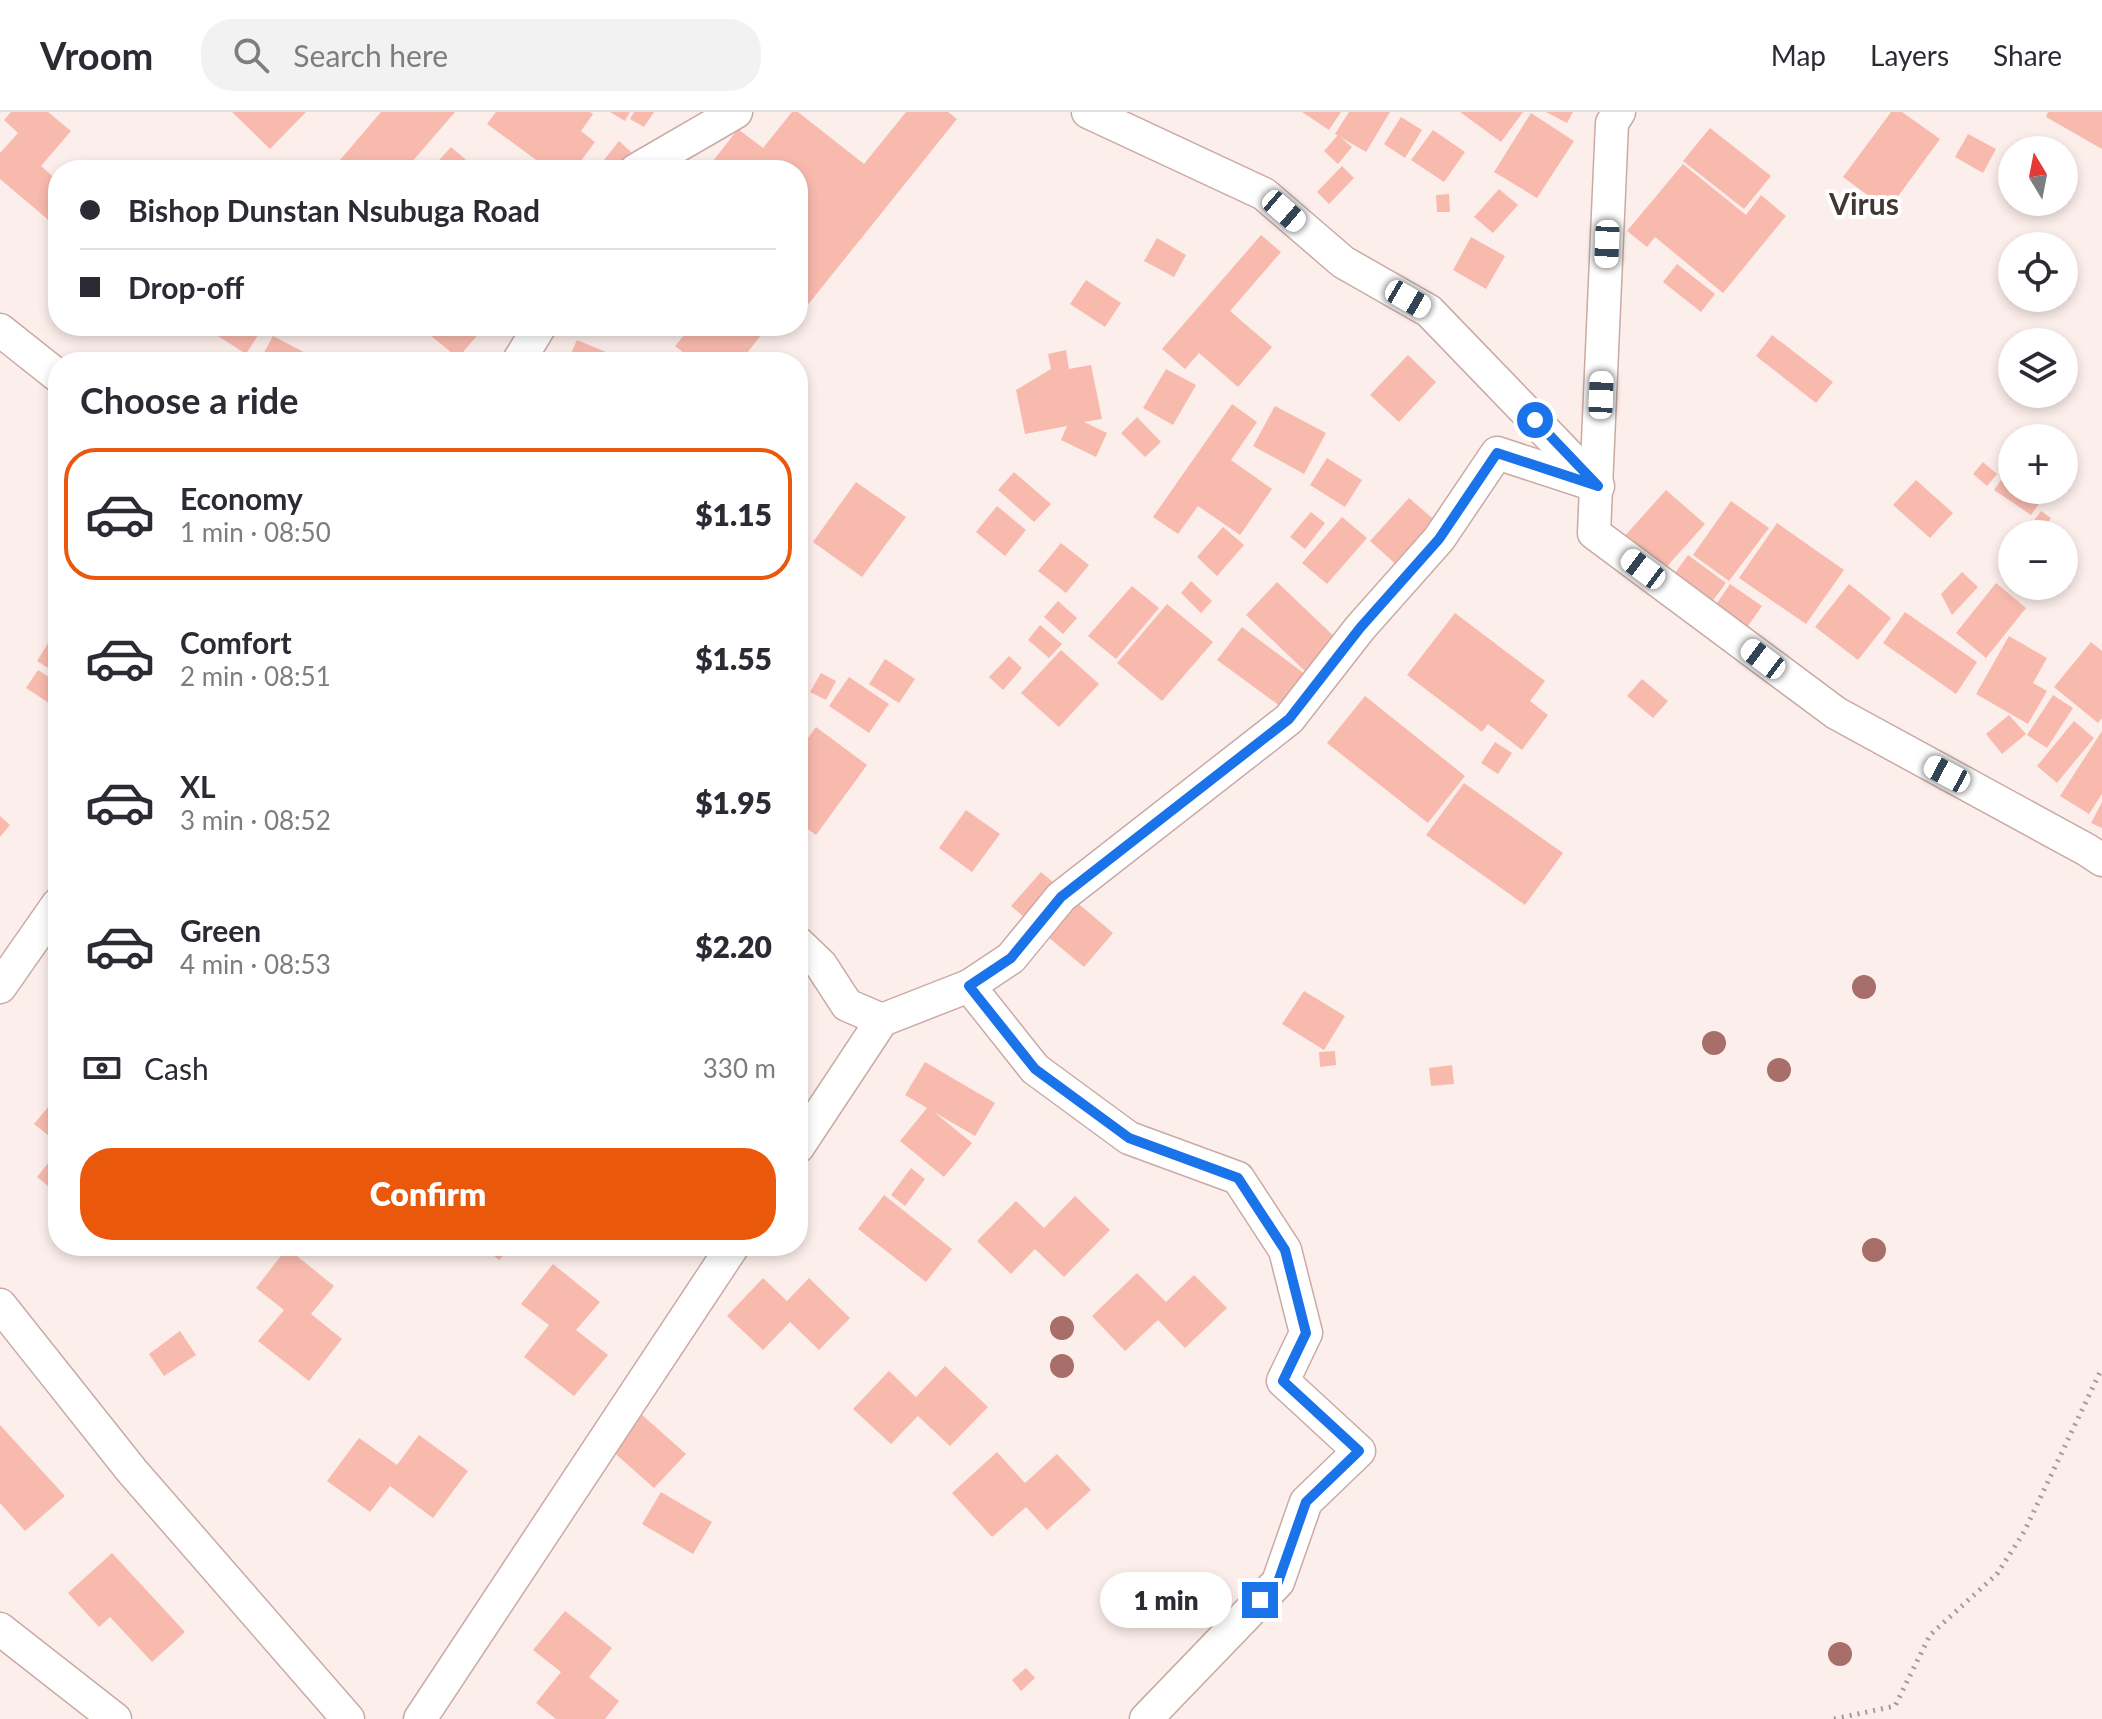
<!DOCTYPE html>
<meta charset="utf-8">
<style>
:root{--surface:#fff;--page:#f2f2f3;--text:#2b2b33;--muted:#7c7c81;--line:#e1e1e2;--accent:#ea580c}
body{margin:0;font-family:Lato,sans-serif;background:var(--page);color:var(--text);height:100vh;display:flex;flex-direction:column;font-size:30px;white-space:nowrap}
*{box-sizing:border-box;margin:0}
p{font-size:26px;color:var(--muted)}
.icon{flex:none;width:44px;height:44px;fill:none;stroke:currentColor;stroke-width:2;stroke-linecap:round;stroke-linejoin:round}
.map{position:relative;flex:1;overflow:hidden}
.side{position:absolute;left:48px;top:240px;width:760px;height:904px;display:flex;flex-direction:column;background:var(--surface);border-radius:32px;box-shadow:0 4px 12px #0003}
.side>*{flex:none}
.hud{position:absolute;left:48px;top:48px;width:760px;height:176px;border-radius:32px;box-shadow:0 4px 12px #0003;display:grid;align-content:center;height:176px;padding:0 32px;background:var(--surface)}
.needle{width:52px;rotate:350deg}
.fabs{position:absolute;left:1998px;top:24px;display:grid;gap:16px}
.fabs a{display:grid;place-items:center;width:80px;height:80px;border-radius:50%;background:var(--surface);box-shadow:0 4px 12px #0003;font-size:40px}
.end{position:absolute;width:36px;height:36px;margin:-18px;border:10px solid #1a73e8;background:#fff;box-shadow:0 0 0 4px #fff}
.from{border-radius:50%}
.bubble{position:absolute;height:56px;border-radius:28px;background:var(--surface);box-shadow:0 4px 12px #0003;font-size:26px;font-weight:800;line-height:56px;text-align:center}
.car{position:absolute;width:24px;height:48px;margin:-24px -12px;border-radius:10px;box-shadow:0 0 6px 2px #0007;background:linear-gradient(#fff 24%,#345 0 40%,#fff 0 76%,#345 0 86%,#fff 0)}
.hud b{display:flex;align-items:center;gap:28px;height:76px;font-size:30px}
.hud b+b{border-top:2px solid var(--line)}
.hud i{width:20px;height:20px;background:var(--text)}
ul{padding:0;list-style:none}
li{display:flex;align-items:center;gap:24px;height:132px;margin:0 16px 12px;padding:0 16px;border:4px solid transparent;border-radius:32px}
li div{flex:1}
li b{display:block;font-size:30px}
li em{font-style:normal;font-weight:800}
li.active{border-color:var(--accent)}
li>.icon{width:72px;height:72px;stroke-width:1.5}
h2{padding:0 32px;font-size:36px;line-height:96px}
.pay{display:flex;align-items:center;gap:20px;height:88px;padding:0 32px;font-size:30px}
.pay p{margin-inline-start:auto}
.action{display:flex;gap:16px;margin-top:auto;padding:16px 32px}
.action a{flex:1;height:92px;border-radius:32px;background:var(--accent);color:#fff;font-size:32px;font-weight:800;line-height:92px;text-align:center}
header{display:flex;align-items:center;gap:48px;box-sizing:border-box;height:112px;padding:0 40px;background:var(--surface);border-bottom:2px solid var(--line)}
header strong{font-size:38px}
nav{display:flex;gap:44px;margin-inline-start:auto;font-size:28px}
.search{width:560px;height:72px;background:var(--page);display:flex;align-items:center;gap:20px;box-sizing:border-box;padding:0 28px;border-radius:32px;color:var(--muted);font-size:30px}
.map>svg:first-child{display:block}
.building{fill:#f9baae}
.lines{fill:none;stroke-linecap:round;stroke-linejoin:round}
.minor-casing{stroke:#caaaa4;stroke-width:35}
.path{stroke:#a69996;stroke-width:5;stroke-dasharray:2 6;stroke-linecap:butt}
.minor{stroke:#fff;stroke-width:32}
.tree{fill:#a76e6a}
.route{stroke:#1a73e8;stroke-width:10}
.labels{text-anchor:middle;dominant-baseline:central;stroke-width:8;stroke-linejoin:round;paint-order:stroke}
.quarter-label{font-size:30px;font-weight:bold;fill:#433633;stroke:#fff}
</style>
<header>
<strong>Vroom</strong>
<div class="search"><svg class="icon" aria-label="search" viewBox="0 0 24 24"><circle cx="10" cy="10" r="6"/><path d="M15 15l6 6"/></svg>Search here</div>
<nav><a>Map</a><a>Layers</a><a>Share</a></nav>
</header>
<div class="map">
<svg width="2102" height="1607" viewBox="0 0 2102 1607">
<rect width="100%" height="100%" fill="#fceeeb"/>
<g class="building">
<polygon points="11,0 48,0 71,19 41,54 58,69 58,116 0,67 0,41 18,21 4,8"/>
<polygon points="232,0 306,0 270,37"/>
<polygon points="381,0 455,0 405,58 338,58 334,55"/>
<polygon points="496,0 590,0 593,2 581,19 595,30 574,58 550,58 487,12"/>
<polygon points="610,0 630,0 625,9"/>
<polygon points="634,0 654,0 644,15 630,7"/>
<polygon points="792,0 798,0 864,52 906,0 948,0 957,7 798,205 798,58 706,58 738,17 763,36"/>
<polygon points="1302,0 1341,0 1329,18"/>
<polygon points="1349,0 1390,0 1366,40 1335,22"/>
<polygon points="1460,0 1523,0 1501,30"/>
<polygon points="1546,0 1573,0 1567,11"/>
<polygon points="1891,0 1902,0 1940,27 1888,98 1843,65"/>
<polygon points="2048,0 2102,0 2102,37 2046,5"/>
<polygon points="1531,1 1574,29 1537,86 1494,60"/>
<polygon points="1401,5 1422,18 1405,46 1384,32"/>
<polygon points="1710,16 1771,64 1744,97 1683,49"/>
<polygon points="1433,18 1465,40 1444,70 1411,48"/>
<polygon points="1968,22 1996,37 1983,61 1955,45"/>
<polygon points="1338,23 1352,35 1338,52 1324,39"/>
<polygon points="619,29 631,40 616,58 596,58"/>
<polygon points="451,35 478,58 430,58"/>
<polygon points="1683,52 1746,103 1761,83 1786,104 1723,181 1655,125 1647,135 1627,119"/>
<polygon points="1342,54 1354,66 1329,92 1317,80"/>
<polygon points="1499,77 1518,93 1493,121 1474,105"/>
<polygon points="1449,82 1450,100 1437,100 1436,83"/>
<polygon points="1261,123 1281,140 1230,199 1272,235 1238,275 1199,241 1185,257 1162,237"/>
<polygon points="1471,125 1505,144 1486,177 1453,158"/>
<polygon points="1157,126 1186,143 1174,165 1144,149"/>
<polygon points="1677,152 1715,182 1701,200 1663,170"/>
<polygon points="1086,168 1121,191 1105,215 1070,192"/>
<polygon points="225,214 264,214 246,242 218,224"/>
<polygon points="419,214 485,214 458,246"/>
<polygon points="692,214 768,214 740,250 695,250 675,234"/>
<polygon points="1772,223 1833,270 1816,291 1756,244"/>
<polygon points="273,224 323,250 259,250"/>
<polygon points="577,228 630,250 567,250"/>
<polygon points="1066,238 1069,257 1091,253 1102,307 1084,310 1107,321 1096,345 1061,328 1067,314 1025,322 1016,278 1051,257 1048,242"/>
<polygon points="1408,243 1436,270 1399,310 1370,283"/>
<polygon points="1166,257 1196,273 1173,313 1143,296"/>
<polygon points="1232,292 1257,310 1231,348 1272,377 1240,423 1198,394 1178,422 1153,405"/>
<polygon points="1275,294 1326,321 1304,362 1253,334"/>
<polygon points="1137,305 1161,330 1145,345 1121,321"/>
<polygon points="1327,346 1362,368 1345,395 1310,373"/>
<polygon points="1983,350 1997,362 1987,374 1973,362"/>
<polygon points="1014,360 1051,392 1034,410 998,378"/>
<polygon points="2004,364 2012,369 2012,378 2025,378 2041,389 2031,403 1994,378"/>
<polygon points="1916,368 1953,401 1930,426 1893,393"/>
<polygon points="856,370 906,405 862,465 813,430"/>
<polygon points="1666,378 1705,412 1662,460 1623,426"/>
<polygon points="1409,386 1438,411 1399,455 1370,429"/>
<polygon points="1731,389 1769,416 1729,469 1693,443"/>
<polygon points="997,394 1026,418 1005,444 976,420"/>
<polygon points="2041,399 2051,406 2039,422 2024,422"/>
<polygon points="1311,400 1325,411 1305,437 1290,425"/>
<polygon points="1342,405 1367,426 1327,472 1302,451"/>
<polygon points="1777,411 1844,458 1806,512 1739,466"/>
<polygon points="1223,415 1244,433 1217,464 1197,445"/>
<polygon points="1061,431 1089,453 1066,481 1038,459"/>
<polygon points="1688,443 1726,471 1705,499 1668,471"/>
<polygon points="1962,460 1978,475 1952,503 1941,482"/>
<polygon points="1191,469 1212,489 1201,501 1181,481"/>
<polygon points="1277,470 1340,530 1309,563 1246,503"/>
<polygon points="1996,471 2026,496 1986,546 1956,521"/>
<polygon points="1730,472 1762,494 1743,521 1711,500"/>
<polygon points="1849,472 1891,506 1858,548 1815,515"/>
<polygon points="1132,474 1159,496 1116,547 1088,524"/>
<polygon points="1058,489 1077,506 1063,522 1044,505"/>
<polygon points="1167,492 1213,530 1162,589 1117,551"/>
<polygon points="1905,500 1977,550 1956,582 1883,531"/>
<polygon points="1455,501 1545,569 1530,589 1548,603 1522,638 1488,612 1482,620 1407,563"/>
<polygon points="1040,513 1062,532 1049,546 1028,528"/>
<polygon points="1242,515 1309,565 1284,597 1217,548"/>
<polygon points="2009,524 2047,546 2033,571 2047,579 2028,612 1976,582"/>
<polygon points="50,528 58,534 58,562 37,549"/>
<polygon points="2091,530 2102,539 2102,606 2098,611 2054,575"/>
<polygon points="1061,538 1099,572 1059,615 1021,581"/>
<polygon points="1009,544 1022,556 1003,578 989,565"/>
<polygon points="885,547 915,567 899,591 869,572"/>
<polygon points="38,558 58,571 58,576 49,591 26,576"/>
<polygon points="821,561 836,569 826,588 810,580"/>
<polygon points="849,565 889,592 869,621 829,594"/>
<polygon points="1642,567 1668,589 1653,606 1627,584"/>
<polygon points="2053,583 2073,596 2047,636 2027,623"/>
<polygon points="1365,584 1465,664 1428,711 1327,631"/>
<polygon points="2009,603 2026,622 2002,642 1986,622"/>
<polygon points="2074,609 2094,626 2057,671 2037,654"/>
<polygon points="816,615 867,653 816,723 798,710 798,640"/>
<polygon points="2102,619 2102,682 2089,702 2060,684"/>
<polygon points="1495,630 1512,641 1498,662 1481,651"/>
<polygon points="1464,671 1563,741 1525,793 1426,723"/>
<polygon points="2102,690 2102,716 2091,711"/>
<polygon points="966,698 1000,722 972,760 939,736"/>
<polygon points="0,704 10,713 0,725"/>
<polygon points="1041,760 1113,821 1084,855 1011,794"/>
<polygon points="1304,879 1345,904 1324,938 1282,912"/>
<polygon points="1335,939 1336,953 1320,955 1319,940"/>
<polygon points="925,950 995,991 975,1024 934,1000 972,1031 944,1065 900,1029 927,996 905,983"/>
<polygon points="1452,953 1454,972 1431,974 1429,956"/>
<polygon points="58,983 58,1031 34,1012"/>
<polygon points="58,1039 58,1082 37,1065"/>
<polygon points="911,1056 925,1067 905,1094 891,1083"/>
<polygon points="884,1083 952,1137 926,1170 858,1117"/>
<polygon points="1075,1084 1110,1118 1064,1165 1035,1137 1011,1162 977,1129 1016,1089 1044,1116"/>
<polygon points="482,1134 512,1134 499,1148"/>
<polygon points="287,1136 334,1174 311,1202 342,1227 309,1269 258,1229 284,1198 256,1176"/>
<polygon points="553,1152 600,1190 576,1218 608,1243 574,1284 524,1245 549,1213 521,1192"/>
<polygon points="1137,1161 1166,1190 1194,1163 1227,1196 1185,1236 1158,1208 1125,1239 1092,1204"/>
<polygon points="763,1166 787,1189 809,1166 850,1206 819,1238 790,1210 763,1238 727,1204"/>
<polygon points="180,1219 196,1243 164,1264 149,1242"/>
<polygon points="945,1254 988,1295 950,1334 918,1304 891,1332 853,1297 889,1259 916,1285"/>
<polygon points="641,1302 686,1342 654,1376 610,1337"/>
<polygon points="0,1313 65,1384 25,1419 0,1391"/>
<polygon points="419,1323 468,1359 433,1406 390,1374 370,1400 327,1369 359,1326 397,1353"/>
<polygon points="997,1340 1025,1371 1057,1342 1091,1378 1047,1418 1026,1395 992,1425 952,1381"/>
<polygon points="661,1380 712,1410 693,1442 642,1412"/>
<polygon points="112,1441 185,1520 152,1550 110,1505 99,1515 68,1481"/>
<polygon points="565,1499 612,1536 589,1565 619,1589 605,1607 556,1607 536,1591 561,1560 533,1538"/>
<polygon points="1026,1556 1035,1566 1021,1579 1012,1568"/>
</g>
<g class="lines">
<g class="minor-casing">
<g id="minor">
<polyline points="1088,0 1264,82 1343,150 1429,199 1596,372"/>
<polyline points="1619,0 1612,11 1594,421 1836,601 2087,738 2102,748"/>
<polyline points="636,58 736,0"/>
<polyline points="0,218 58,264"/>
<polyline points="518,250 540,214"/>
<polyline points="798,831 821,853 847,893 882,908"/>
<polyline points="969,874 1035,957 1129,1026 1238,1066 1285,1138 1306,1221 1283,1269 1359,1339 1306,1390 1278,1470 1146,1607"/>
<polyline points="0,875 58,792"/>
<polyline points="798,1035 882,908 969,874 1011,846 1061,785 1289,607 1360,516 1439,427 1497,341 1598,374"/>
<polyline points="0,1193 132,1359 348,1607"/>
<polyline points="0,1517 115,1607"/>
<polyline points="420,1607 733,1134"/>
</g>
</g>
<polyline class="path" points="1834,1607 1895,1594 1930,1523 1997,1462 2024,1420 2102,1256"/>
<use href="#minor" class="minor"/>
</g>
<g class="tree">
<circle cx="1864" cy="875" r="12"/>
<circle cx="1714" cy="931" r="12"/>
<circle cx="1779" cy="958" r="12"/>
<circle cx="1874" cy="1138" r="12"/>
<circle cx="1062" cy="1216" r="12"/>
<circle cx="1062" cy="1254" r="12"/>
<circle cx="1840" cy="1542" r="12"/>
</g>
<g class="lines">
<polyline class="route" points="1260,1488 1278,1470 1306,1390 1359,1339 1283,1269 1306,1221 1285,1138 1238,1066 1129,1026 1035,957 969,874 1011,846 1061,785 1289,607 1360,516 1439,427 1497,341 1598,374 1535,308"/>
</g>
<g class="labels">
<g class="quarter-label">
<text x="1864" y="91">Virus</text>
</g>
</g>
</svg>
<div class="fabs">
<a><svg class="needle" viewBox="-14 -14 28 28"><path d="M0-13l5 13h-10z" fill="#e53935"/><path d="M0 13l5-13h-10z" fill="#7c7c81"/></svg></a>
<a><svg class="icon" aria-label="locate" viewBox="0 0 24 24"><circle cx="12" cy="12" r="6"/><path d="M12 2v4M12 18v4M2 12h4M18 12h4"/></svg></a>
<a><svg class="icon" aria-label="layers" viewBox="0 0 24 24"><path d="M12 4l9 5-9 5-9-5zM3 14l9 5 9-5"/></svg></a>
<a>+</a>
<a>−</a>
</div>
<i class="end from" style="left:1535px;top:308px"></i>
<i class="end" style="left:1260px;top:1488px"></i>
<div class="bubble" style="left:1100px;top:1460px;width:132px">1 min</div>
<i class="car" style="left:1284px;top:99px;rotate:131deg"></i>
<i class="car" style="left:1607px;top:132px;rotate:182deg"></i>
<i class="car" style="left:1408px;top:187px;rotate:120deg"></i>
<i class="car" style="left:1601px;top:283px;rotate:2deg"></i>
<i class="car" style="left:1643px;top:457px;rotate:307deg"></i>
<i class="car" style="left:1763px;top:547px;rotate:307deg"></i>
<i class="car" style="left:1947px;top:662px;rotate:298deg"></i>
<div class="hud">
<b><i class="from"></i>Bishop Dunstan Nsubuga Road</b>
<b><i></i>Drop-off</b>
</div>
<section class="side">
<h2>Choose a ride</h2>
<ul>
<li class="active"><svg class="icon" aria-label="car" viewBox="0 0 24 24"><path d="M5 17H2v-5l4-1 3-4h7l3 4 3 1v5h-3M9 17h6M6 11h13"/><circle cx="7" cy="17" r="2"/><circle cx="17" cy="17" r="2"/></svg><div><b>Economy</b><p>1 min · 08:50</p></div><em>$1.15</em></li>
<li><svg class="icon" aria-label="car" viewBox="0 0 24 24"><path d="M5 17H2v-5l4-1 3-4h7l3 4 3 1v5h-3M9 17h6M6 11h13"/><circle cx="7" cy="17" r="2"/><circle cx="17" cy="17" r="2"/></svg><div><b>Comfort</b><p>2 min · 08:51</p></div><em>$1.55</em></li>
<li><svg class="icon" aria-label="car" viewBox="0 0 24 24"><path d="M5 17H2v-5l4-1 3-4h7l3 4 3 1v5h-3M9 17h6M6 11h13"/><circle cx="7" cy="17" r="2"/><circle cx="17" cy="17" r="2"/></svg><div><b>XL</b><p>3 min · 08:52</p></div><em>$1.95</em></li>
<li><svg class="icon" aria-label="car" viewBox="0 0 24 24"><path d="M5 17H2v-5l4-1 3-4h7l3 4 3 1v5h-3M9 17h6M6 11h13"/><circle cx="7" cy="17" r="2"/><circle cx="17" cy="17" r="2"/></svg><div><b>Green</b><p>4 min · 08:53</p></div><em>$2.20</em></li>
</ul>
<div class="pay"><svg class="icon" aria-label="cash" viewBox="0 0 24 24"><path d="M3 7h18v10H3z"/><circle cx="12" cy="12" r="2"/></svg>Cash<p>330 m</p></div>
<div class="action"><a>Confirm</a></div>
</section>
</div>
